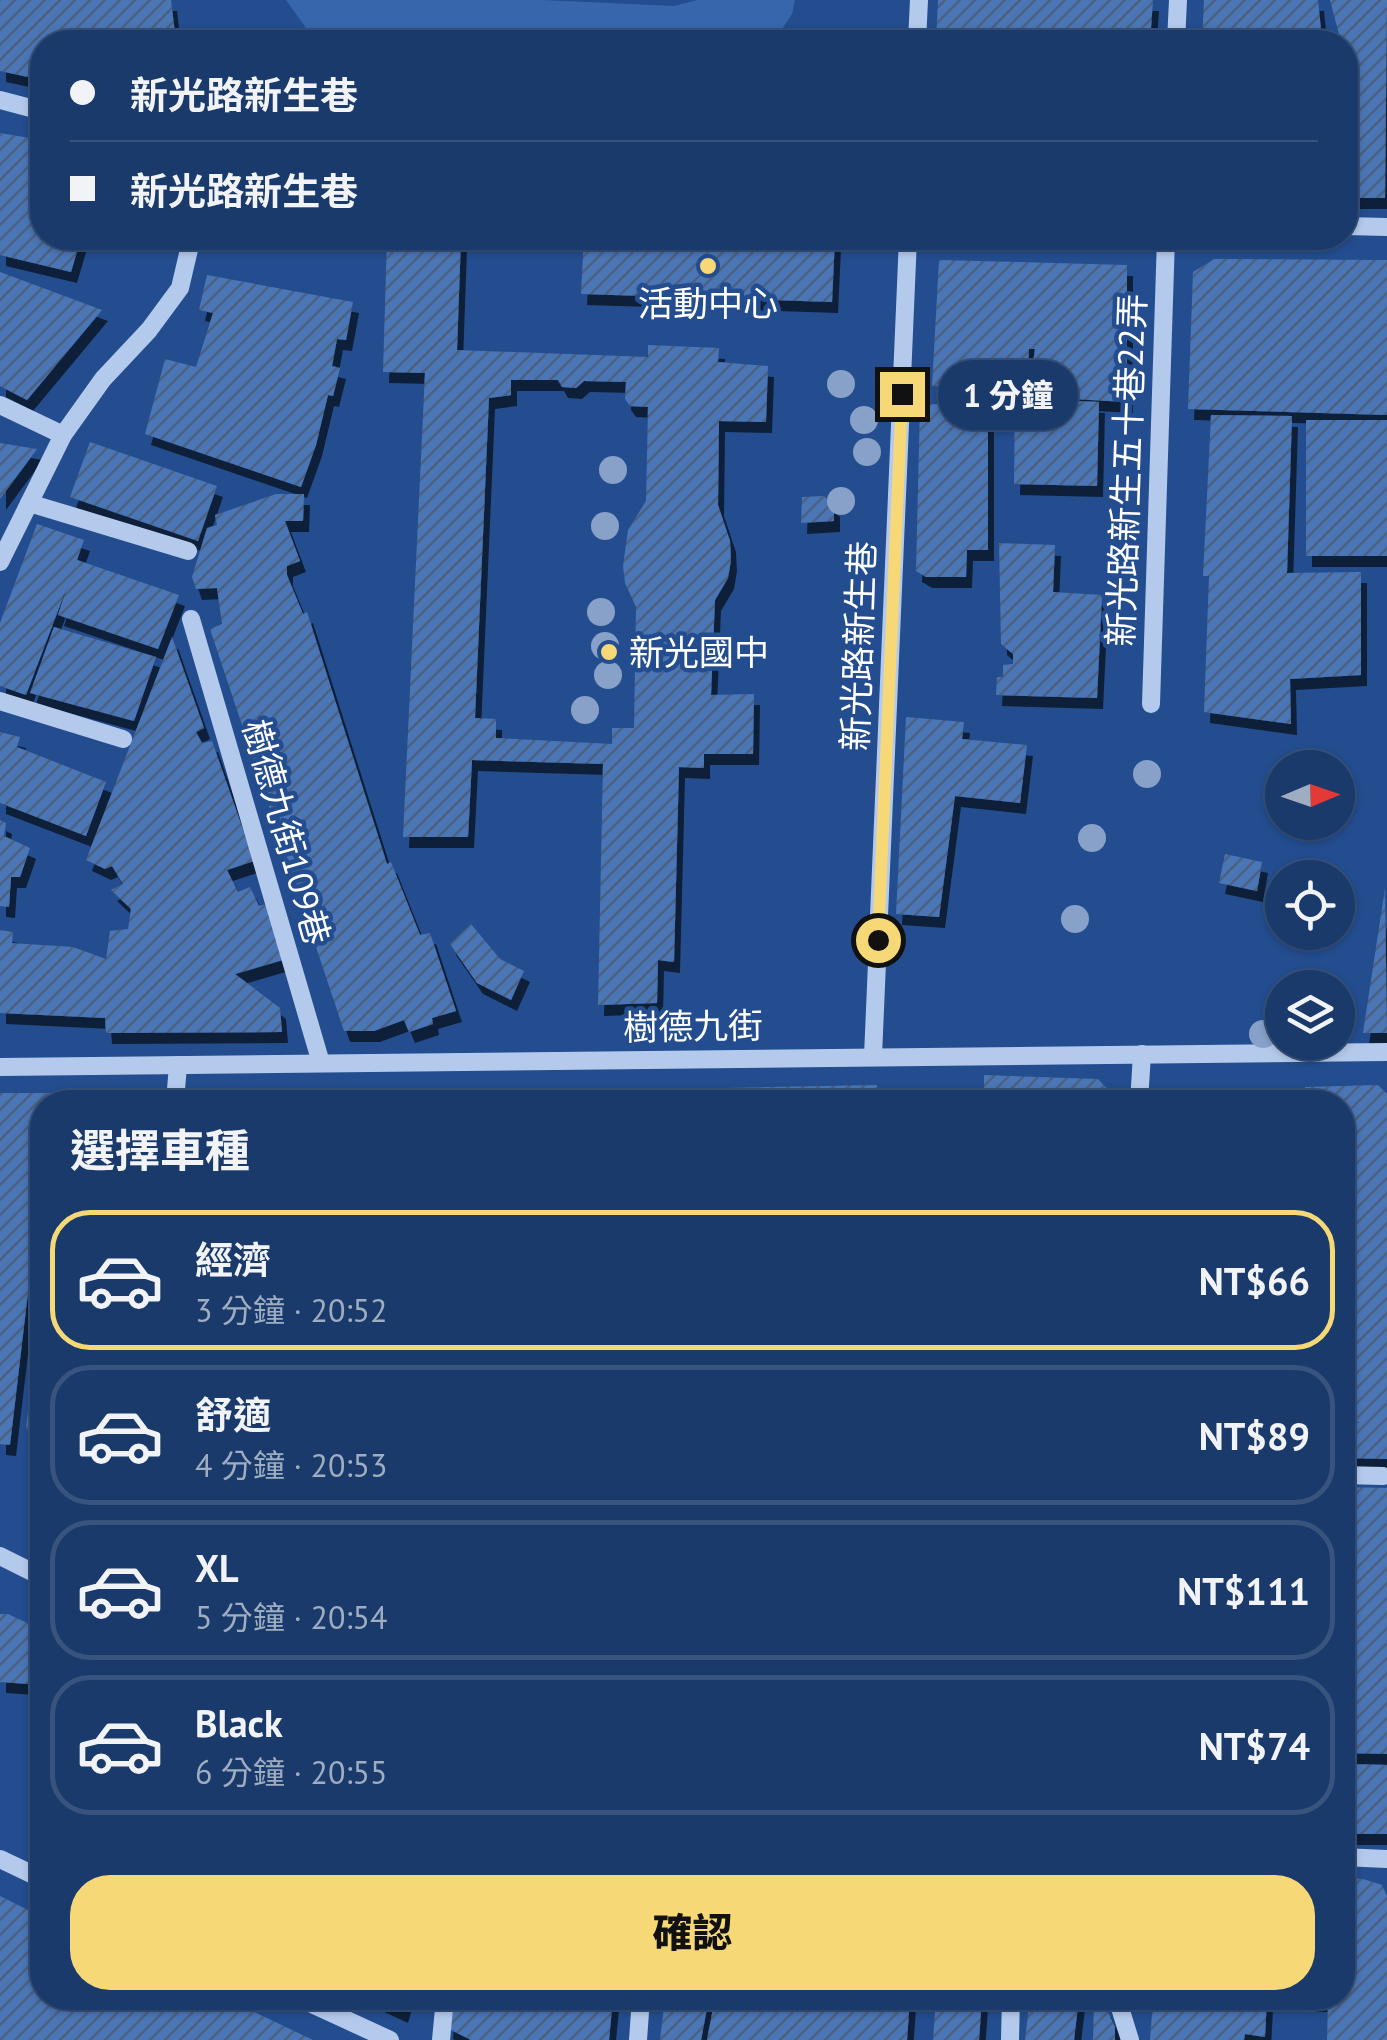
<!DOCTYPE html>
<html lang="zh-TW">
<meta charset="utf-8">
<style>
:root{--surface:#1a3a6b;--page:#234171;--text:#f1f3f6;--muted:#9fadc1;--line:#38547e;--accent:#f7d877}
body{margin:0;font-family:"PT Sans","Noto Sans TC",sans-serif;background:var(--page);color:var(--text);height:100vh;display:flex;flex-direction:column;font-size:38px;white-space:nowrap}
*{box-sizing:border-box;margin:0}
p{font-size:32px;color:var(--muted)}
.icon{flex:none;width:55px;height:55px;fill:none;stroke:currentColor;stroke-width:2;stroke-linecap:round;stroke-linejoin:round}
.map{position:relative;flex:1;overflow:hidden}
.details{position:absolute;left:30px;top:1090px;width:1325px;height:920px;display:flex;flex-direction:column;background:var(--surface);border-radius:40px;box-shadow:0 2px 8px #0004,0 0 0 2px var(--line)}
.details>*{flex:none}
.guide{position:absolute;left:30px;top:30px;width:1328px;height:220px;border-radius:40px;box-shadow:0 2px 8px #0004,0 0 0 2px var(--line);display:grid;align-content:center;height:220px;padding:0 40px;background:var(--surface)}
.needle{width:65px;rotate:88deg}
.fabs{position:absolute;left:1265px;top:750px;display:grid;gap:20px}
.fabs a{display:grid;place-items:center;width:90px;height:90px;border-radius:50%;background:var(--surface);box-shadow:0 2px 8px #0004,0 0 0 2px var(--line);font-size:50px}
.end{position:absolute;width:45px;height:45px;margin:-22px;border:12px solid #f7d877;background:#111;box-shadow:0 0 0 5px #111}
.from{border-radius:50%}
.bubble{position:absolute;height:70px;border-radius:35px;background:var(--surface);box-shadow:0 2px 8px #0004,0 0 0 2px var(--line);font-size:32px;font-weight:800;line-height:70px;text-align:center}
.guide b{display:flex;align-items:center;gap:35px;height:95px;font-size:38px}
.guide b+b{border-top:2px solid var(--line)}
.guide i{width:25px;height:25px;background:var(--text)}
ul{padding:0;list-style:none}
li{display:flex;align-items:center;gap:30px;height:140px;margin:0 20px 15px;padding:0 20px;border:5px solid var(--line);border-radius:40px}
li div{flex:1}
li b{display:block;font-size:38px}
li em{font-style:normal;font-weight:800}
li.current{border-color:var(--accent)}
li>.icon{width:90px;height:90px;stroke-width:1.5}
h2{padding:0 40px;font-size:45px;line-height:120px}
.primary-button{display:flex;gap:20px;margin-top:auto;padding:20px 40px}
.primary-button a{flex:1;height:115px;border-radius:40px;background:var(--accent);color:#111;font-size:40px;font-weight:800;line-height:115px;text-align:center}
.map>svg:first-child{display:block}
.garden{fill:#3766ac}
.building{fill:url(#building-hatch);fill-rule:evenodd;filter:url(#shadow)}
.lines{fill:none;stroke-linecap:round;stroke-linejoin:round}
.minor{stroke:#b4caec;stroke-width:18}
.tree{fill:#87a1c9}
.route{stroke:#f7d877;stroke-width:12}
.poi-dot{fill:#f7d877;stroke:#234d8f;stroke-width:4}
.labels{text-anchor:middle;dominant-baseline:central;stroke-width:9;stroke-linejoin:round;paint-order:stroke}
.poi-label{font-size:35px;fill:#fff;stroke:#234d8f}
.street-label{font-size:35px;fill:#fff;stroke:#234d8f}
</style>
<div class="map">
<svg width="1387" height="2040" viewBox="0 0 1387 2040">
<defs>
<pattern id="building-hatch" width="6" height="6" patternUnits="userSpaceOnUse" patternTransform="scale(2.5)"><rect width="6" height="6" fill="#4b76b6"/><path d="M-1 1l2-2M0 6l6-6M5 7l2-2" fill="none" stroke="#4c6181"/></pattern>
<filter id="shadow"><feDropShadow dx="6" dy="11" stdDeviation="0" flood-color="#0009"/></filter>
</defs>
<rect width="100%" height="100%" fill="#234d8f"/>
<polygon class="garden" points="286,0 542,0 674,6 697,0 795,0 792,14 774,41 824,42 328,42 306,28"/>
<g class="building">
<polygon points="0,0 171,0 176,42 42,42 42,80 0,71"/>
<polygon points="938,0 1153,0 1150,42 936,42"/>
<polygon points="1204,0 1318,0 1321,30 1327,30 1326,42 1202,42"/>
<polygon points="1330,0 1387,0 1385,198 1345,198 1345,77 1350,77 1345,42 1341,42"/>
<polygon points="0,133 42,140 42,238 81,238 71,272 0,255"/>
<path d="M 387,238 L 461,238 L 457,350 L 648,357 L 648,345 L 719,348 L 718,362 L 768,366 L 766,422 L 719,421 L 718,505 L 730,541 L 731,560 L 728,578 L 715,600 L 711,695 L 754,694 L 753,754 L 704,754 L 704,768 L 679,767 L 674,962 L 658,960 L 657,1003 L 598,1005 L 603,764 L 472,760 L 468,837 L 403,837 L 425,373 L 383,372 ZM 511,380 L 558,380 L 562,387 L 576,388 L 584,381 L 626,382 L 625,399 L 630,406 L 648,407 L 646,501 L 628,530 L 623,566 L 625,583 L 636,607 L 634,728 L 612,728 L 612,744 L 496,738 L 496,719 L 475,718 L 489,398 L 511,395 Z"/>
<polygon points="584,238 835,238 832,302 581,294"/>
<polygon points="1214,259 1387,260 1387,415 1188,409 1193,272"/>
<polygon points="939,260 1127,265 1127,402 1072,399 1072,395 1036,392 1038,364 1033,363 1035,349 1029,349 1028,367 984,367 985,389 932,386"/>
<polygon points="0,272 102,310 27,400 0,386"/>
<polygon points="207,275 353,302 346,340 337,339 332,366 340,368 333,396 328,395 316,445 301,487 145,434 165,359 196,367 213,313 199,310"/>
<polygon points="1015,398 1099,402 1097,486 1014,484"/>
<polygon points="920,404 988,405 988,550 967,550 966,577 926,577 916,571"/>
<polygon points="1211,415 1292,416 1287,573 1361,572 1361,675 1290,679 1291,724 1204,712 1209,576 1203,576"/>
<rect x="1306" y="420" width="81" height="136"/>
<polygon points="90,442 217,486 198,541 70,497"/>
<polygon points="0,443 37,449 0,499"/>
<polygon points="276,494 304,494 303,521 285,521 300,561 287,566 287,575 303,614 307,612 387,864 391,862 420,935 430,933 456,1011 432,1018 433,1024 409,1032 404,1020 374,1031 344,1031 210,629 222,624 217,588 196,589 192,577 207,528 217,525 215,515"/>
<polygon points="824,496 834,506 834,521 801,523 802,497"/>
<polygon points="37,524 84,540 77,560 179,595 158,649 58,615 67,587 26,695 0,686 0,623"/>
<polygon points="999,543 1055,545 1053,592 1102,595 1097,698 996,695 997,677 1003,677 1003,665 1013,664 1013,654 1001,644"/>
<polygon points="54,627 156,657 134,721 30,693"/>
<polygon points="172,637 204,728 196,732 202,743 212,741 254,861 227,870 238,892 250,887 259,906 266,904 283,960 235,974 280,1008 282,1032 106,1033 105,1018 0,1013 0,930 13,932 12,943 73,947 106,959 110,931 128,929 131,909 111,890 123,884 112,866 105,869 86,860"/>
<polygon points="906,717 964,722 962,739 1027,745 1020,803 955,796 939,917 896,914"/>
<polygon points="0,732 20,737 17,747 106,782 86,836 0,803"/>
<polygon points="0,820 6,823 4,836 30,848 20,877 11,877 9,907 0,906"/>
<polygon points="1225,854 1262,862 1257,891 1219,883"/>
<polygon points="1385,888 1387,1033 1363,1033"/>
<polygon points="471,924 500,959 524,971 511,1000 477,983 450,944"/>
<polygon points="984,1075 1098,1079 1115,1097 1115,1102 984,1102"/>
<polygon points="877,1085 877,1102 333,1102 333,1096 361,1095"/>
<polygon points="1378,1085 1387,1094 1387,1459 1342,1458 1342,1423 1360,1423 1342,1418 1342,1102 1304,1102 1305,1087"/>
<polygon points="279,1090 286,1102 214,1102 223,1093"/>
<polygon points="0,1093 52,1093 51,1102 42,1102 42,1174 10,1445 0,1444"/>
<polygon points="65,1097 117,1099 117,1102 65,1102"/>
<polygon points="40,1298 42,1299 42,1431 26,1429"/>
<polygon points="1342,1487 1387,1488 1387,1754 1342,1753"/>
<polygon points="0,1614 8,1614 42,1630 42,1685 0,1682"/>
<polygon points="1342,1764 1387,1765 1387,1834 1342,1834"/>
<polygon points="1342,1878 1363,1879 1382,1885 1387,1896 1387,2040 1327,2040 1328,2001 1291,2001 1291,1998 1342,1998"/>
<polygon points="0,1896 42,1917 42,1998 225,1998 313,2040 0,2040"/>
<polygon points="372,1998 406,1998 402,2012"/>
<polygon points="449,1998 613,1998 609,2040 471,2040 447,2028"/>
<polygon points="665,1998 709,1998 701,2040 660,2040"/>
<polygon points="715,1998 910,1998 907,2040 707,2040"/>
<polygon points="936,1998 982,1998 979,2040 933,2040"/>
<polygon points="1030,1998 1079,1998 1074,2040 1025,2040"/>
<polygon points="1165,1998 1267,1998 1265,2037 1245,2034 1244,2040 1150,2040 1153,2001 1166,2001"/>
<polygon points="1094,2005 1105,2006 1115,2027 1115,2040 1093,2040"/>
</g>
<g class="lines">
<g class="minor">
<polyline points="917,42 919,0"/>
<polyline points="1176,42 1178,0"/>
<polyline points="0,100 42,111"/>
<polyline points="1345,226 1387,227"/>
<polyline points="0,405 63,435"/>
<polyline points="29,503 188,551"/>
<polyline points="0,562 63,435 103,379 149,330 180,288 191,241"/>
<polyline points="191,619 321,1063"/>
<polyline points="0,701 123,739"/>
<polyline points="1151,704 1166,238"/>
<polyline points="873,1056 908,238"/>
<polyline points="0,1067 1387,1052"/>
<polyline points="175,1102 178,1065"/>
<polyline points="1139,1102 1142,1054"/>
<polyline points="1342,1475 1383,1476"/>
<polyline points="0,1556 42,1577"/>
<polyline points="1342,1857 1387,1859"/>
<polyline points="0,1859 42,1879"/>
<polyline points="299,1998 390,2040"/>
<polyline points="1117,1998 1130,2040"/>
<polyline points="441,2040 445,1998"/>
<polyline points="638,2040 641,1998"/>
<polyline points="1010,2040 1011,1998"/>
</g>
</g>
<g class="tree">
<circle cx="841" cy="384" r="14"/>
<circle cx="864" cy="420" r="14"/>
<circle cx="867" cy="452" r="14"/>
<circle cx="613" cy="470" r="14"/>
<circle cx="841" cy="501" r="14"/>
<circle cx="605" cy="526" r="14"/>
<circle cx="601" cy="612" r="14"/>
<circle cx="605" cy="646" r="14"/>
<circle cx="608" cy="675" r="14"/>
<circle cx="585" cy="710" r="14"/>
<circle cx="1147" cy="774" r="14"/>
<circle cx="1092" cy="838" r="14"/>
<circle cx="1075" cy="919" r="14"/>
<circle cx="1263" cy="1034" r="14"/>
</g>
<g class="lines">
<polyline class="route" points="878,940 902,394"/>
</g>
<g class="poi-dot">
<circle cx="708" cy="266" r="10"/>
<circle cx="609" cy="652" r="10"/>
</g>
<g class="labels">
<g class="poi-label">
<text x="708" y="303">活動中心</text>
<text x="629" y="652" text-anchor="start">新光國中</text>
</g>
<g class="street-label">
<text transform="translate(1126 470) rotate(-88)">新光路新生五十巷22弄</text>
<text transform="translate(858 646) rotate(-88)">新光路新生巷</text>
<text transform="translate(287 832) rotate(74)">樹德九街109巷</text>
<text transform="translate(693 1026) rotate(-1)">樹德九街</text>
</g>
</g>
</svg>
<div class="fabs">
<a><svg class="needle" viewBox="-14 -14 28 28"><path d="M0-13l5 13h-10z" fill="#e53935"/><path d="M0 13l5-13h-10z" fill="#9fadc1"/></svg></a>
<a><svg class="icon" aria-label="locate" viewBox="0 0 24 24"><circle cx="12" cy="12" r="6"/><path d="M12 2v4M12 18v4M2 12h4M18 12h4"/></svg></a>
<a><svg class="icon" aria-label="layers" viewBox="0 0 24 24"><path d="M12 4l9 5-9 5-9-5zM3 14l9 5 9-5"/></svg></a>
</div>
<i class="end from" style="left:878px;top:940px"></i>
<i class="end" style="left:902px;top:394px"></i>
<div class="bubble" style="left:938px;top:360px;width:140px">1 分鐘</div>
<div class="guide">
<b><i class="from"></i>新光路新生巷</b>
<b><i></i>新光路新生巷</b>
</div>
<section class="details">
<h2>選擇車種</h2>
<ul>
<li class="current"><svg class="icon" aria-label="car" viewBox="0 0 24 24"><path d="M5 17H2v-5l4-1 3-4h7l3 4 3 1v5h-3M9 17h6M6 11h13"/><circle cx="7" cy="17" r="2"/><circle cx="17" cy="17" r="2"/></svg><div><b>經濟</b><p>3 分鐘 · 20:52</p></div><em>NT$66</em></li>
<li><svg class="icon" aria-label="car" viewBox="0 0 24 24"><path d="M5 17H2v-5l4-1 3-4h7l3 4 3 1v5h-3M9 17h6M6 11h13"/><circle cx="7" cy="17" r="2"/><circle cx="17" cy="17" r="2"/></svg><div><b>舒適</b><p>4 分鐘 · 20:53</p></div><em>NT$89</em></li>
<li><svg class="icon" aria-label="car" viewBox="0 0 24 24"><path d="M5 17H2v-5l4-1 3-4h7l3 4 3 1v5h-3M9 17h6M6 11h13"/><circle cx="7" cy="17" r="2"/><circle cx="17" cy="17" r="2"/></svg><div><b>XL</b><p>5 分鐘 · 20:54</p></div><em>NT$111</em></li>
<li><svg class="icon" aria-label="car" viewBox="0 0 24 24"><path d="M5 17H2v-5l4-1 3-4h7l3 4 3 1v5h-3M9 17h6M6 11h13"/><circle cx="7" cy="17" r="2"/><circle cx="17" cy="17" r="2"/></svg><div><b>Black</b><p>6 分鐘 · 20:55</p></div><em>NT$74</em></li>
</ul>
<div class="primary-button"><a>確認</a></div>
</section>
</div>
